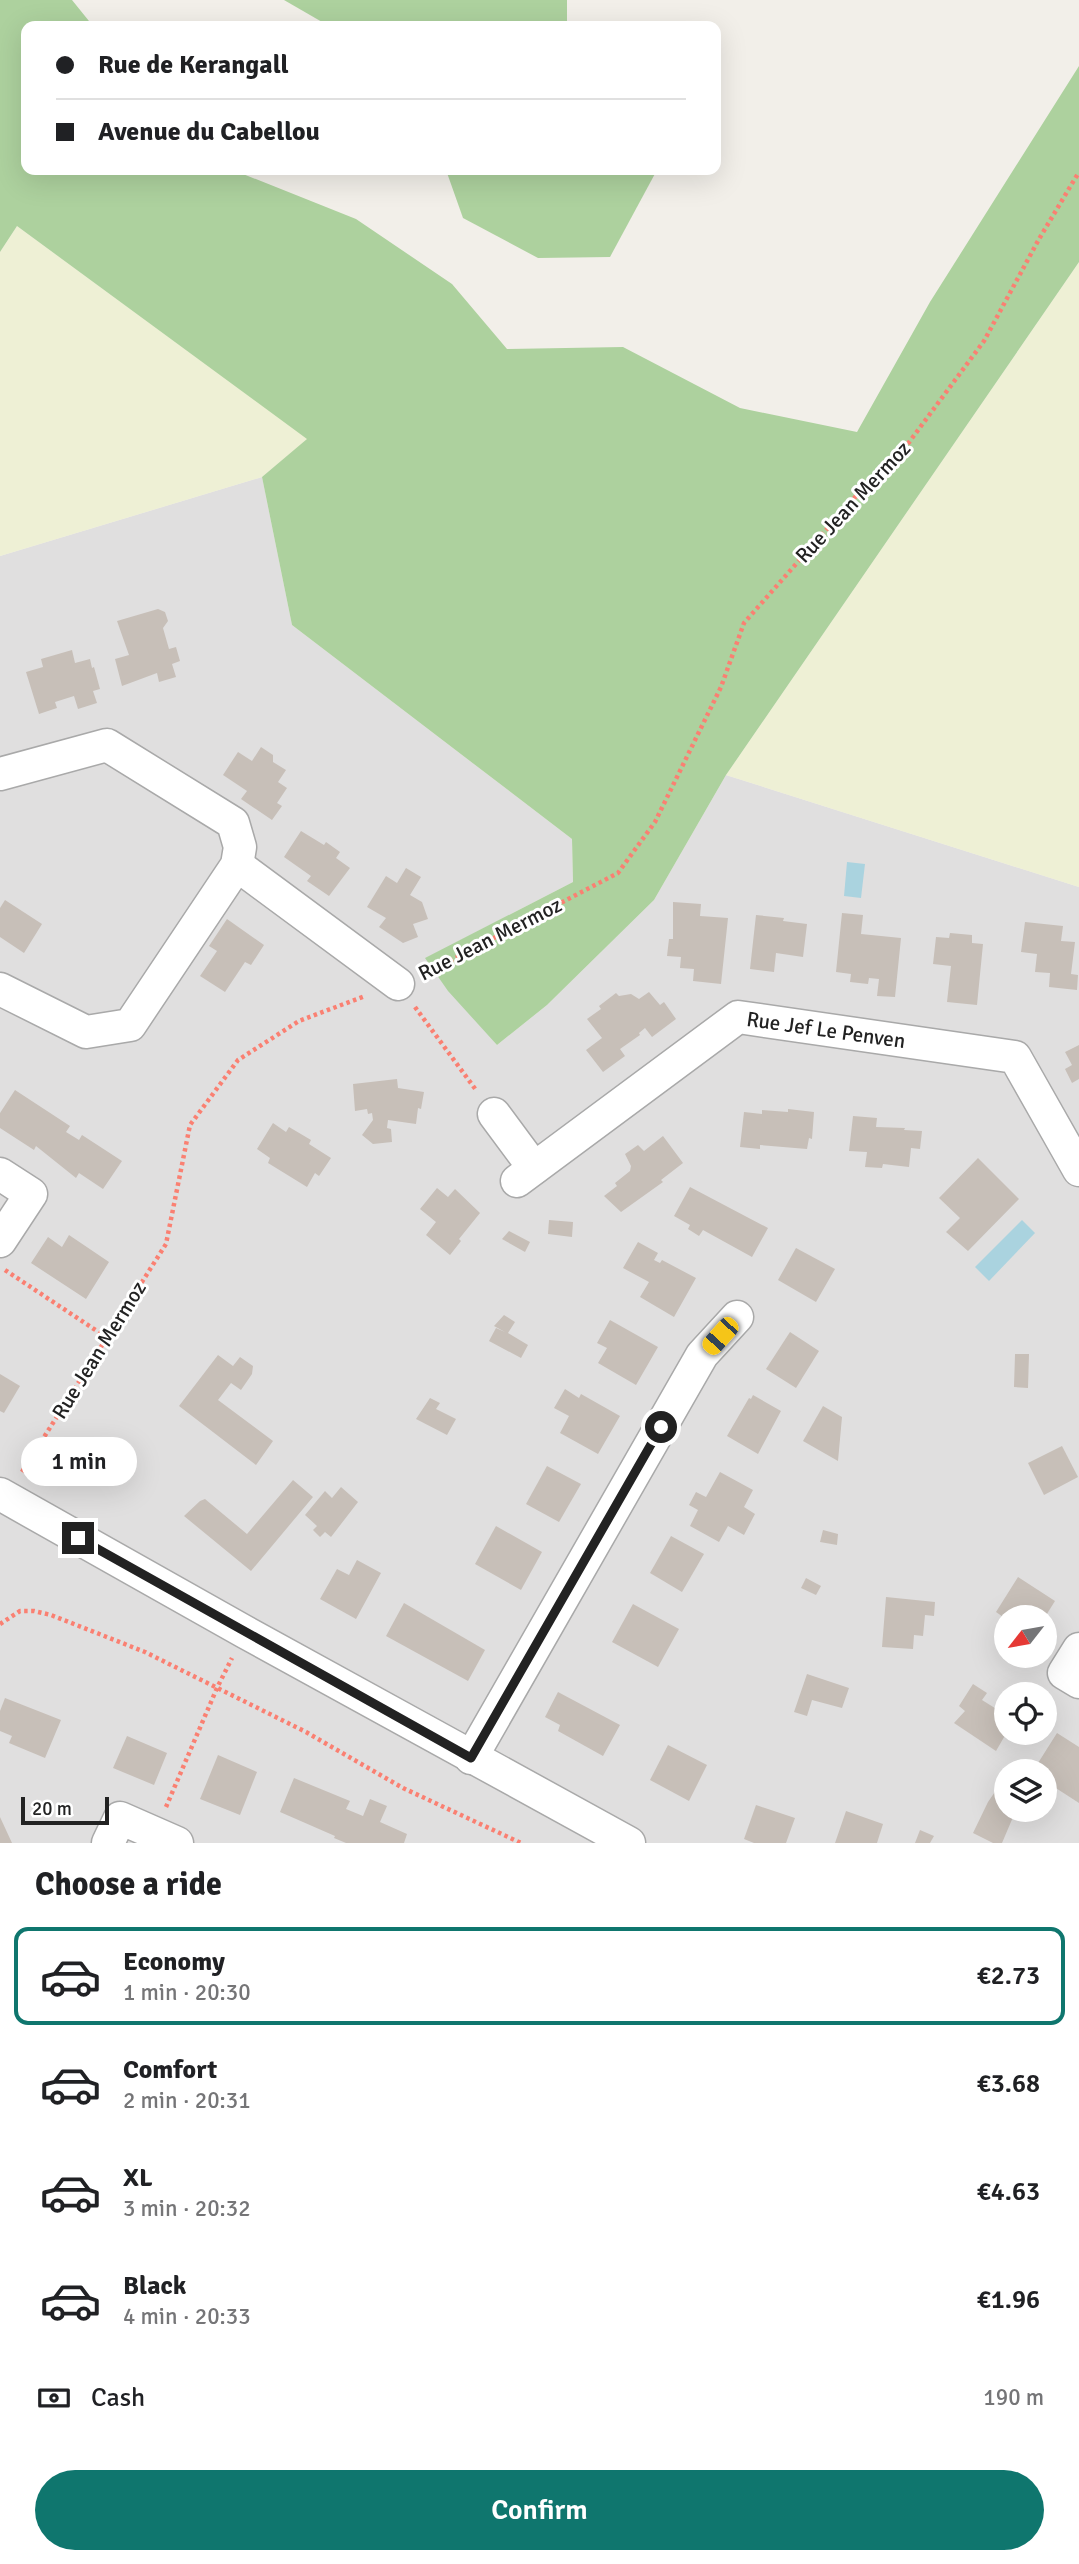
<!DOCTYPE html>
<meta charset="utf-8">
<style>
:root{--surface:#fff;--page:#f6f6f6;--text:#202124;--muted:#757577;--line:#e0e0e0;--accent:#0f766e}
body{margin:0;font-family:Signika,sans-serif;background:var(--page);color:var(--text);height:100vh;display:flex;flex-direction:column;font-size:26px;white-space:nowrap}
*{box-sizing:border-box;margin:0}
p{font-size:23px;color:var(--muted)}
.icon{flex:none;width:38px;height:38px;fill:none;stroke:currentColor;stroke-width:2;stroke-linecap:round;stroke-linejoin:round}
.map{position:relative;height:1843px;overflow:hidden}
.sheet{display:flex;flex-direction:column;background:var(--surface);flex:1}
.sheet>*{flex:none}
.guide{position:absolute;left:21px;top:21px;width:700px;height:154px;border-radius:14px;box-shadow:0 7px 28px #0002;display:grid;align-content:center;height:154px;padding:0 35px;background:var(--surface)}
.needle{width:46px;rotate:239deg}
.controls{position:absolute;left:994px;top:1605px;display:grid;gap:14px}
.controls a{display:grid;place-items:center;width:63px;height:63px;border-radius:50%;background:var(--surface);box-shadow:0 7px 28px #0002;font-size:35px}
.scale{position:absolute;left:21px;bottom:18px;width:88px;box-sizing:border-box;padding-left:7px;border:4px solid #222;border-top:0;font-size:19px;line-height:24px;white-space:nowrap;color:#222;-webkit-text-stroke:5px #fff;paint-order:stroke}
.end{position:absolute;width:32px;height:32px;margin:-16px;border:9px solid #222;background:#fff;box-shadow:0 0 0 4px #fff}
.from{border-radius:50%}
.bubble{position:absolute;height:49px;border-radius:24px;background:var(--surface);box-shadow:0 7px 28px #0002;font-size:23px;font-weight:600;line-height:49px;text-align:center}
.car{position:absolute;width:21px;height:42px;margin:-21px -10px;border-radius:9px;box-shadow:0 0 5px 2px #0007;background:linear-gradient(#f5c518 24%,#345 0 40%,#f5c518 0 76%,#345 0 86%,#f5c518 0)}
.guide b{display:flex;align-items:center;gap:24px;height:66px;font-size:26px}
.guide b+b{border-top:2px solid var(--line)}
.guide i{width:18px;height:18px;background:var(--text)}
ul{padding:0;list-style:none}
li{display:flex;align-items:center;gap:21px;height:98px;margin:0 14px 10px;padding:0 21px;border:4px solid transparent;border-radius:14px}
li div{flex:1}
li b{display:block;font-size:26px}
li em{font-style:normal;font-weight:600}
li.on{border-color:var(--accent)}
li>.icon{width:63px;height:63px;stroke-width:1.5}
h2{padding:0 35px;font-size:32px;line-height:84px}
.pay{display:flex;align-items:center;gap:18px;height:77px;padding:0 35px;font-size:26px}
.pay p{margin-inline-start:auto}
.primary-button{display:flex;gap:14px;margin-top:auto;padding:14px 35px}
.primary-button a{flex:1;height:80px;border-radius:42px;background:var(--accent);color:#fff;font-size:28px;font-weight:600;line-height:80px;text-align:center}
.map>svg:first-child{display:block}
.residential{fill:#e0dfdf;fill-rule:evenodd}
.farmland{fill:#eef0d5}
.forest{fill:#add19e}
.water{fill:#aad3df}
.building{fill:#c7bfb8}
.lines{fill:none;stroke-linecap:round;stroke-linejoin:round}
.street-casing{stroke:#a9a9a9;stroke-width:35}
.path{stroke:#fa8072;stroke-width:4.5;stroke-dasharray:3.5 3.5;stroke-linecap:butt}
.street{stroke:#fff;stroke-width:32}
.route{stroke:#222;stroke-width:9}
.labels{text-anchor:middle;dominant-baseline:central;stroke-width:6;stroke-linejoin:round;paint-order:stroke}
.street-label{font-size:21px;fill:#222;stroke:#fff}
</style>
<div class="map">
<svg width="1079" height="1843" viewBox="0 0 1079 1843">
<rect width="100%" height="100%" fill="#f2efe9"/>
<path class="residential" d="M 262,477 L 292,625 L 572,839 L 573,882 L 426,958 L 497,1045 L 547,1005 L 654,900 L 726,775 L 1079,887 L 1079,1843 L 0,1843 L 0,556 ZM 1006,1617 L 1045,1617 L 1045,1656 L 1006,1656 ZM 1006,1694 L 1045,1694 L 1045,1732 L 1006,1732 ZM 1006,1771 L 1045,1771 L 1045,1810 L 1006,1810 Z"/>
<g class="farmland">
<polygon points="17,226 308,439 262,477 0,556 0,252"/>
<polygon points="1079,262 1079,887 726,775"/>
</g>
<g class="forest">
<polygon points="0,0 72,0 93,26 26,26 26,170 233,170 356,219 452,284 507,349 623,347 740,408 857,432 930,302 1079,66 1079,262 726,775 654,900 547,1005 497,1045 448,991 425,958 573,882 572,839 292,625 262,477 307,439 17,226 0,252"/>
<polygon points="284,0 567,0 567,26 329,26"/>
<polygon points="446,170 657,170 610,257 538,258 463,218"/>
</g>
<g class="water">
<polygon points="847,862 865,864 861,898 844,896"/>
<polygon points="1022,1220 1035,1233 989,1281 975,1267"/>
</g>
<g class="building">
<polygon points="158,609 165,612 168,621 163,628 169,649 176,647 180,661 172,664 176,677 159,682 157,673 122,686 115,659 129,655 117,621"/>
<polygon points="72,650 75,663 90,659 92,668 94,667 100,689 93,691 97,703 78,709 74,696 55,702 57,708 39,714 26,672 43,667 41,659"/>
<polygon points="261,747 273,755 273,762 286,770 278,782 287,788 277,803 282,806 272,820 241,799 247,791 223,775 238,752 252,761"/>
<polygon points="301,831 324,845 326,842 340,852 336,858 350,868 329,896 307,881 311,876 284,857"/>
<polygon points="406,868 421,877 410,895 422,902 428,919 413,924 418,937 403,943 379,927 386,918 367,907 386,876 397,883"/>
<polygon points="5,900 42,924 24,953 0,937 0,908"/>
<polygon points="673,902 701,904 700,916 728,918 721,984 693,981 694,969 680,968 681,957 667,956 669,939 673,939"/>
<polygon points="842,913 863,915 861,934 901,938 895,997 877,996 879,979 869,978 868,984 850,982 851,974 836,972"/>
<polygon points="756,915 784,918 783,921 807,924 803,957 776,953 774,972 750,969"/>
<polygon points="227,919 264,945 251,965 245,962 225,992 200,976 217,951 209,946"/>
<polygon points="1025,922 1063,926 1061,941 1075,942 1071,974 1078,975 1077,990 1049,987 1050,973 1035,972 1037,954 1021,952"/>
<polygon points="950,933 972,935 972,943 983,944 977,1005 947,1002 951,966 933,964 936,937 949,938"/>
<polygon points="649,992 660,1005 664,1002 676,1019 652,1037 645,1028 639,1033 640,1035 620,1049 625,1056 603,1072 586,1050 602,1038 587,1019 601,1009 599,1006 616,993 619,996 631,994 639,999"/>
<polygon points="1079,1045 1079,1079 1072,1083 1065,1069 1072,1065 1065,1052"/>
<polygon points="397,1079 398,1088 424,1092 421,1109 418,1108 416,1124 388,1120 387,1128 391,1129 392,1142 373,1144 362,1135 373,1120 372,1113 368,1114 367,1109 355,1111 353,1084"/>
<polygon points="15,1090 70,1126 66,1132 79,1140 82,1135 122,1161 103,1189 79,1173 76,1178 36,1146 34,1150 0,1128 0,1113"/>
<polygon points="788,1109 814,1112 812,1139 809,1138 807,1149 760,1145 760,1149 740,1147 744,1112 762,1114 762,1110 788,1112"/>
<polygon points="853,1116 877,1118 876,1127 905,1128 904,1130 922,1131 920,1149 911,1148 909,1167 883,1164 882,1168 865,1167 867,1152 849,1151"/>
<polygon points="273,1123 286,1132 289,1127 311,1140 309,1144 331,1158 319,1176 315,1173 307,1187 268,1163 270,1158 257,1149"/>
<polygon points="663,1136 683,1163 661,1180 663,1182 621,1212 604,1196 617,1186 615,1183 630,1171 631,1166 625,1154 638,1145 644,1151"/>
<polygon points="978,1158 1019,1199 968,1251 946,1232 960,1218 939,1198"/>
<polygon points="690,1187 768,1228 752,1257 703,1230 699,1236 688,1229 690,1225 674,1216"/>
<polygon points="437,1188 448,1197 455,1189 480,1213 459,1239 461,1241 450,1255 426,1235 436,1222 420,1209"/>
<polygon points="549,1220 573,1222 572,1237 548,1234"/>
<polygon points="509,1231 530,1242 525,1252 502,1239"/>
<polygon points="69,1235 109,1262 86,1299 31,1263 48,1237 62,1247"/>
<polygon points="638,1242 658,1253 654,1260 660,1263 662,1260 696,1278 674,1317 640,1297 649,1282 623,1268"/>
<polygon points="796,1248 835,1269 816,1302 778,1280"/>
<polygon points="504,1315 515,1322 508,1333 528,1345 521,1358 489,1341 496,1328 505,1332 494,1326"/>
<polygon points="610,1320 658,1347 636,1385 598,1363 607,1348 597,1343"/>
<polygon points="790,1332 819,1351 796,1388 766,1369"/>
<polygon points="1015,1354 1029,1354 1028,1388 1014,1387"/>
<polygon points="218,1355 233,1366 240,1357 253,1366 252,1374 241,1390 231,1383 218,1400 273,1441 256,1465 179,1406"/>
<polygon points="0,1374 20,1386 4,1413 0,1411"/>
<polygon points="565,1389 579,1398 581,1394 620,1416 598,1454 560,1433 569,1416 554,1408"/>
<polygon points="753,1395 781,1411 758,1454 727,1436 749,1398 751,1399"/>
<polygon points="430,1398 440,1403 436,1409 456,1419 447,1435 416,1419"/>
<polygon points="823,1406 842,1417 838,1461 803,1441"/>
<polygon points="1062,1446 1078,1477 1044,1495 1028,1463"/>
<polygon points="547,1466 581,1484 559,1522 526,1504"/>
<polygon points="720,1472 753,1490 744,1507 755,1514 744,1535 728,1526 719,1542 690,1526 698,1510 689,1505 696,1492 706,1497"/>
<polygon points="293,1480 313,1497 251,1571 184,1516 200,1501 205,1499 247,1534"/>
<polygon points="341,1487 358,1502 331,1537 325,1532 320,1537 313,1530 317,1526 305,1515 325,1491 332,1498"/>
<polygon points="496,1526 542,1552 521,1590 475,1564"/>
<polygon points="823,1530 838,1534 837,1545 820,1542"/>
<polygon points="671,1536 704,1554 682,1592 650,1573"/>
<polygon points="357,1560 381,1573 356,1619 320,1599 337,1569 349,1575"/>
<polygon points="1018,1577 1055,1601 1045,1617 1006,1617 1006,1619 996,1612"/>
<polygon points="806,1578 821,1586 816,1595 801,1588"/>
<polygon points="886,1597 935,1602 934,1616 925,1615 923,1636 914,1635 913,1649 882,1647"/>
<polygon points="404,1603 485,1650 468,1681 386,1636"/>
<polygon points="633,1604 679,1629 658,1667 612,1642"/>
<polygon points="807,1674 849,1688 842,1708 812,1700 807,1716 794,1712"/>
<polygon points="973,1684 987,1693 982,1700 1006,1715 1007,1732 996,1751 954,1723 965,1711 959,1706"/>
<polygon points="558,1692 620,1725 603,1756 558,1731 560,1725 545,1717"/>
<polygon points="5,1698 61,1720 45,1758 9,1743 12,1736 0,1731 0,1711"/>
<polygon points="1057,1733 1079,1747 1079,1803 1045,1781 1045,1771 1033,1771"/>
<polygon points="127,1736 167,1753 154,1785 113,1768"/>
<polygon points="668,1745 707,1765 689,1801 650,1780"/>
<polygon points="218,1755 257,1772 240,1815 200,1799"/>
<polygon points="294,1778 350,1801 346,1809 363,1816 370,1799 387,1806 380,1822 407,1834 404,1843 346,1843 334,1838 335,1836 280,1812"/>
<polygon points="1001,1783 1006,1786 1006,1810 1016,1810 1002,1843 993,1843 973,1833 988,1802"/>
<polygon points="756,1805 795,1818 786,1843 754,1843 744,1839"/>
<polygon points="846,1811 883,1824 877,1843 835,1843"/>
<polygon points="0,1817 12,1843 0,1843"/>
<polygon points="920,1830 934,1836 930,1843 915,1843"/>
</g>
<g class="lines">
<g class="street-casing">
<g id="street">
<polyline points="0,774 107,745 233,823 240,847 237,865 130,1025 86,1032 0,989"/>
<polyline points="237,865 398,984"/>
<polyline points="494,1114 534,1168"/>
<polyline points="0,1174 31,1194 0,1241"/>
<polyline points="517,1181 738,1017 1015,1057 1079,1170"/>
<polyline points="0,1494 245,1632 629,1843"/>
<polyline points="1079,1649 1064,1673 1079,1682"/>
<polyline points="471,1758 702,1355 737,1317"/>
<polyline points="108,1843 120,1818 177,1843"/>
</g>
</g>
<g class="path">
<polyline points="425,974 618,873 655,822 721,687 744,623 864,487 907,445 984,341 1039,239 1079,172"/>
<polyline points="415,1007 476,1090"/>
<polyline points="5,1270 106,1337"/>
<polyline points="22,1472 166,1244 190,1125 238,1060 299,1021 365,996"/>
<polyline points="0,1624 20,1611 34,1611 51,1615 145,1652 306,1732 403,1788 521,1843"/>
<polyline points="166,1807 217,1688 232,1658"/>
</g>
<use href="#street" class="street"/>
</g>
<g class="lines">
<polyline class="route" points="78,1538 471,1758 661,1427"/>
</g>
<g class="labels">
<g class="street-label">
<text transform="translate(853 502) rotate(-47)">Rue Jean Mermoz</text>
<text transform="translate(490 939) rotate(-27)">Rue Jean Mermoz</text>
<text transform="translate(826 1030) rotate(8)">Rue Jef Le Penven</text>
<text transform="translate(99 1350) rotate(-58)">Rue Jean Mermoz</text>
</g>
</g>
</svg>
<div class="controls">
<a><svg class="needle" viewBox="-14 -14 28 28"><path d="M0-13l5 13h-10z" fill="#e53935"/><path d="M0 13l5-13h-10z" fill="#757577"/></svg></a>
<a><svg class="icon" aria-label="locate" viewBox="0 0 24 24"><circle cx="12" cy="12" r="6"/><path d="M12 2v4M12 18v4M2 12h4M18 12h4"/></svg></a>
<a><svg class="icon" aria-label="layers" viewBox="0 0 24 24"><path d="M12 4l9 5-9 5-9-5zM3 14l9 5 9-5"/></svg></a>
</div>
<div class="scale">20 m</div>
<i class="end from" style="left:661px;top:1427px"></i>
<i class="end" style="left:78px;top:1538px"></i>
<div class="bubble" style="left:21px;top:1437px;width:116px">1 min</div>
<i class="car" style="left:720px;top:1336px;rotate:222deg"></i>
<div class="guide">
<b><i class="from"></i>Rue de Kerangall</b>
<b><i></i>Avenue du Cabellou</b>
</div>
</div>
<section class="sheet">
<h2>Choose a ride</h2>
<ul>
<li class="on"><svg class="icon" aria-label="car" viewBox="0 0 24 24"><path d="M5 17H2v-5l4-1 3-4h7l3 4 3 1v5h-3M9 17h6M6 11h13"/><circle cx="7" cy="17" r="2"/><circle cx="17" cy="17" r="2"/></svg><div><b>Economy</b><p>1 min · 20:30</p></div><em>€2.73</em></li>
<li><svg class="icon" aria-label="car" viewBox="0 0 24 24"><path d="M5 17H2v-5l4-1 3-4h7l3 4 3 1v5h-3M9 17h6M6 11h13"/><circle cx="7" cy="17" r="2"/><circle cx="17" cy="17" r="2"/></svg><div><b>Comfort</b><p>2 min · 20:31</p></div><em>€3.68</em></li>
<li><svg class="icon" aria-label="car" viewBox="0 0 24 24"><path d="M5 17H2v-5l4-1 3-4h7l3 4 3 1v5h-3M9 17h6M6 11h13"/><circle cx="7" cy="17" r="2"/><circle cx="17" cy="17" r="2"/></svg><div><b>XL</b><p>3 min · 20:32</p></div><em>€4.63</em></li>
<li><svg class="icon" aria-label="car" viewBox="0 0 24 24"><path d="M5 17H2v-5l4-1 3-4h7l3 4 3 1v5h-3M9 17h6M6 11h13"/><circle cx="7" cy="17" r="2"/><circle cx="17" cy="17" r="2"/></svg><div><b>Black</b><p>4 min · 20:33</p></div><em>€1.96</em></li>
</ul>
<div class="pay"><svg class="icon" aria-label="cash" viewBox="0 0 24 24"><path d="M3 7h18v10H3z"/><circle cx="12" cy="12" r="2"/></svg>Cash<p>190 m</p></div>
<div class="primary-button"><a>Confirm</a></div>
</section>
